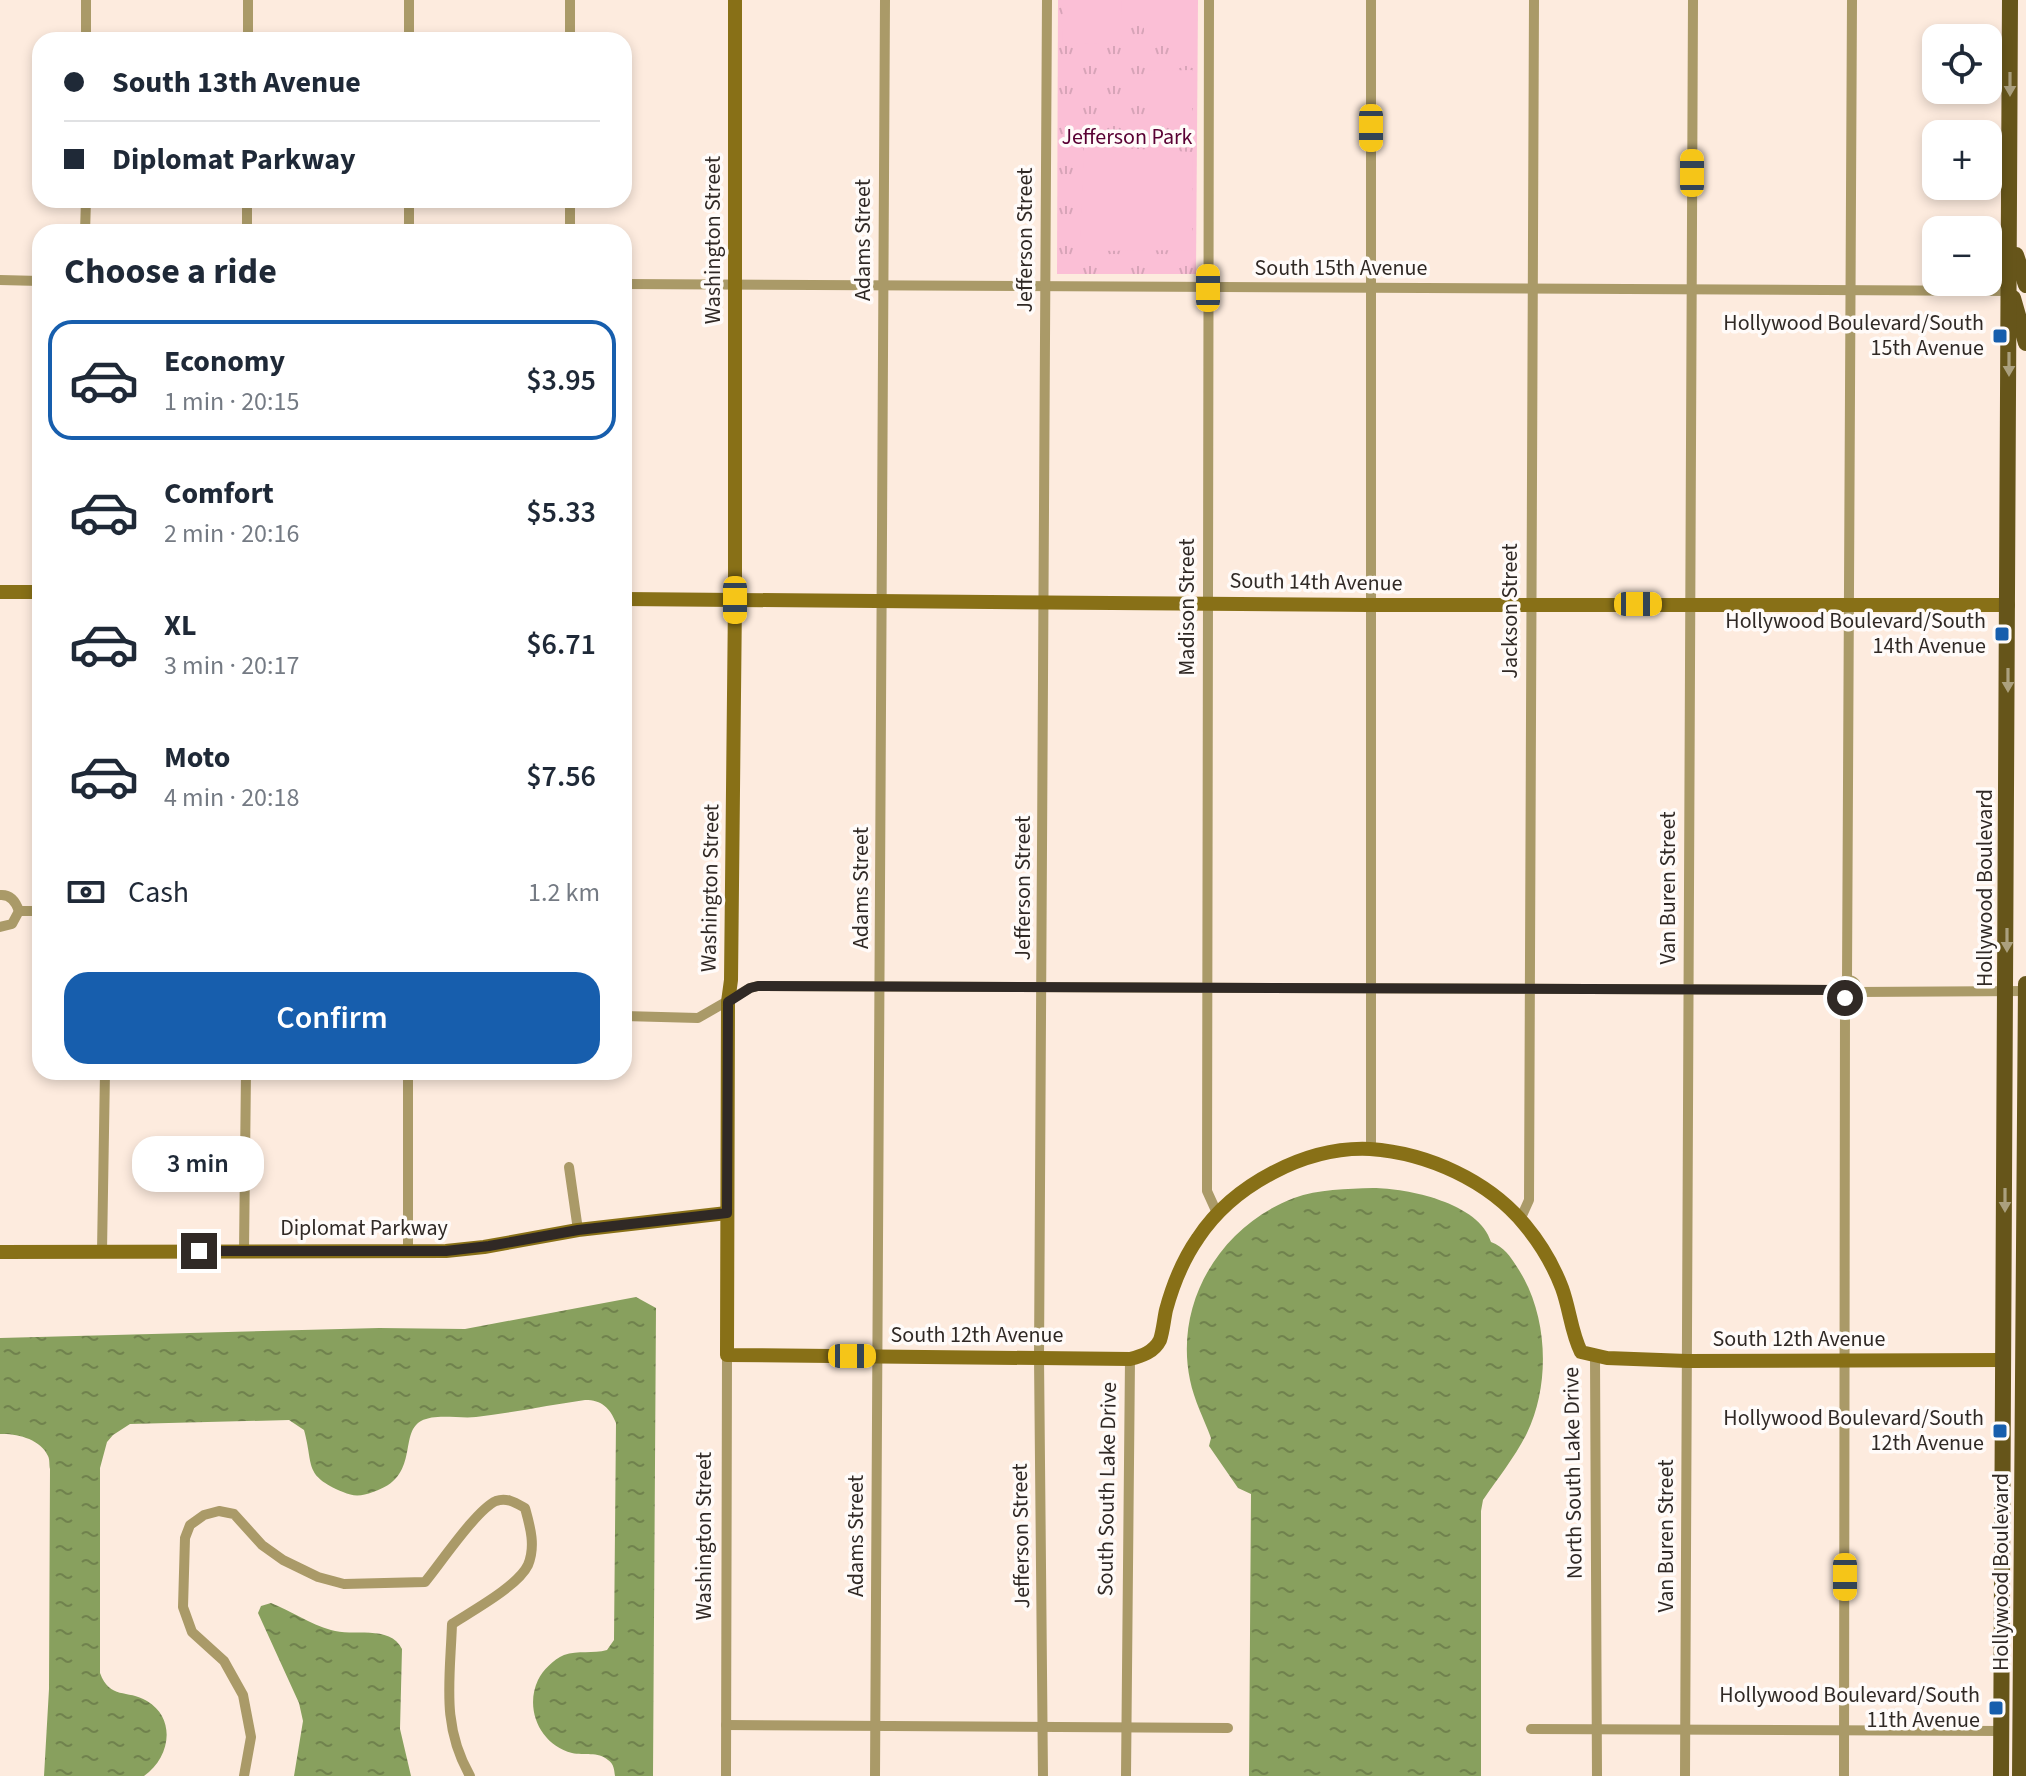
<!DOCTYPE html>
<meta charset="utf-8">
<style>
:root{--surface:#fff;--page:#f6f6f7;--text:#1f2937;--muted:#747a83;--line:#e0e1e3;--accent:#175ead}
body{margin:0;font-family:"Source Sans 3",sans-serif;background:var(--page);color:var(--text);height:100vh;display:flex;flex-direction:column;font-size:30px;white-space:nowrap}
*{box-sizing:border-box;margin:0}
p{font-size:26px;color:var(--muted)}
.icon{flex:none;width:44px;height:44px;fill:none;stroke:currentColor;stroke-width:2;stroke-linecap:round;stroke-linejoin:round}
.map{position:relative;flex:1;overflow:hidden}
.sheet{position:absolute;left:32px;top:224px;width:600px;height:856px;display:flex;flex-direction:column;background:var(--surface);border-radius:24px;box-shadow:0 4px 12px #0003}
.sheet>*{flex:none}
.top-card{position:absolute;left:32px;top:32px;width:600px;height:176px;border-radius:24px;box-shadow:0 4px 12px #0003;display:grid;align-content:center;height:176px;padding:0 32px;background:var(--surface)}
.tools{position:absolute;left:1922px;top:24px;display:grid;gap:16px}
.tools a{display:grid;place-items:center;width:80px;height:80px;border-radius:16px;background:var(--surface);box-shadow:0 4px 12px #0003;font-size:40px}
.end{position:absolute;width:36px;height:36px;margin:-18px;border:10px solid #302925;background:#fff;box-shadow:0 0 0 4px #fff}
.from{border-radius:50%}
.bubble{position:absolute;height:56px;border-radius:24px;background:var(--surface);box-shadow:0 4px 12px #0003;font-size:26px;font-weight:600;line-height:56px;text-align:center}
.car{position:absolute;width:24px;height:48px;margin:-24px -12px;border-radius:10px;box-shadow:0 0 6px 2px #0007;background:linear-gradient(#f5c518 24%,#345 0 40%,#f5c518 0 76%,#345 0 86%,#f5c518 0)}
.top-card b{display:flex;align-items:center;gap:28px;height:76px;font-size:30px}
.top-card b+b{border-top:2px solid var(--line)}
.top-card i{width:20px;height:20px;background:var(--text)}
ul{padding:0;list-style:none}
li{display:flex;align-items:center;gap:24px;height:120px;margin:0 16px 12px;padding:0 16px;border:4px solid transparent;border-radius:24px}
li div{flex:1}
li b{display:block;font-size:30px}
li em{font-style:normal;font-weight:600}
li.on{border-color:var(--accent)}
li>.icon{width:72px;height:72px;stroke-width:1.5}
h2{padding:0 32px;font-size:36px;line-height:96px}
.pay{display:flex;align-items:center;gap:20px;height:88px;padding:0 32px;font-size:30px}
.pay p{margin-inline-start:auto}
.cta{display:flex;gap:16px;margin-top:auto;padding:16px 32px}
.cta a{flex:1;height:92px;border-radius:24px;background:var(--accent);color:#fff;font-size:32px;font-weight:600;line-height:92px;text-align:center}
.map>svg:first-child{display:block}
.grass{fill:url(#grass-tufts)}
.pitch{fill:#fbbfd6}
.water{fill:url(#water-ripples)}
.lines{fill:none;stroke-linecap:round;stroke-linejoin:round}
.street{stroke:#aa9a68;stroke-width:10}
.secondary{stroke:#887017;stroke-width:14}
.primary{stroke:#66551a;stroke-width:16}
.oneway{fill:#aba07e}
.route{stroke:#302925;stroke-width:10}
.poi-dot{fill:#175ead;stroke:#fffbf9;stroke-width:3}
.labels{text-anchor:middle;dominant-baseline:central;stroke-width:7;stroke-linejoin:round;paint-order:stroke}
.park-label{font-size:22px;fill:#590033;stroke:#fffbf9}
.street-label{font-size:22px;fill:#302925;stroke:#fffbf9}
.poi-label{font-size:22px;fill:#302925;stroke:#fffbf9;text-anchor:end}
</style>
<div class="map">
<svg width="2026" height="1776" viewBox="0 0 2026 1776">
<defs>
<pattern id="grass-tufts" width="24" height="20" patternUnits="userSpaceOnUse" patternTransform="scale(2)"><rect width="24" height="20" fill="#fbbfd6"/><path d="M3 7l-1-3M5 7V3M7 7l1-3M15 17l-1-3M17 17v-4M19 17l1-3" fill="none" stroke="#d7a4b8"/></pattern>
<pattern id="water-ripples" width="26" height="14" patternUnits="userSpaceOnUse" patternTransform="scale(2)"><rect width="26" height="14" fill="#88a05e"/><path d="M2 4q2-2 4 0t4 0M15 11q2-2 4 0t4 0" fill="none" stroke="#70824d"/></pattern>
</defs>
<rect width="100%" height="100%" fill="#fdebde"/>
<polygon class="grass" points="1058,0 1198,0 1196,274 1057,274"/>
<g class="pitch">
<polygon points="1063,0 1122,0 1121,44 1062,43"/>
<rect x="1144" y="0" width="49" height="45"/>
<polygon points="1192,70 1192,120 1145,120 1145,71"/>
<polygon points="1084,146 1193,152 1192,250 1092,251 1080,236"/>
</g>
<g class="water">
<path d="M 1373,1188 C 1407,1188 1480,1203 1491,1242 C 1504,1247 1510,1256 1517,1267 C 1548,1313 1551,1383 1527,1433 C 1515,1457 1498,1478 1483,1500 L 1481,1511 L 1481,1776 L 1249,1776 L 1251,1494 L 1238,1488 L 1209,1446 L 1211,1438 C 1204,1419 1194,1400 1190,1380 C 1174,1303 1220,1226 1294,1198 C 1318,1189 1347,1189 1373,1188 Z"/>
<path d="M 636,1297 L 656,1308 L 653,1776 L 615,1776 C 614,1769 614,1764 608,1760 C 598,1751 584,1756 572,1753 C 541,1745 524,1710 538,1680 C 543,1670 553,1660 564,1655 C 578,1650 593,1654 607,1650 L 614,1640 L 616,1423 C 610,1408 602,1400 585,1400 C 549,1405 512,1413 476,1417 C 459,1419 436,1413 421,1421 C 398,1434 421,1477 373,1492 C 362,1496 354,1497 343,1492 C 303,1475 314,1466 304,1430 L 289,1420 L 130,1424 L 113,1435 L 107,1442 L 100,1468 L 100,1673 C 110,1700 127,1689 147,1701 C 177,1719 170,1758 144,1776 L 44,1776 L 49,1689 L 50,1469 C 49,1465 50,1460 48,1456 C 41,1439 16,1433 0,1434 L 0,1338 L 379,1328 L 465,1329 Z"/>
<path d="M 271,1603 C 291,1611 310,1624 331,1630 C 352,1637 390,1624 402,1649 L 400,1729 L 411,1776 L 294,1776 L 303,1721 L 299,1703 L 258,1613 L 261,1606 Z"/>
</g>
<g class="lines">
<g class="street">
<polyline points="409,0 409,40"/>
<polyline points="570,0 570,40"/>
<polyline points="1209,0 1207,1191 1217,1213"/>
<polyline points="86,40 86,0"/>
<polyline points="248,40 248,0"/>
<polyline points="409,200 409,232"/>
<polyline points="570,200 570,232"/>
<polyline points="85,232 86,200"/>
<polyline points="247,232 247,200"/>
<polyline points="0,280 40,281"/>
<polyline points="624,284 2010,291"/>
<path d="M 0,895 C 11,894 16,902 19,911"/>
<polyline points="19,911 40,911"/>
<polyline points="0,927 12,924 19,911"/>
<circle cx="1848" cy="989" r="9"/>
<polyline points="1847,980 1852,0"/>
<polyline points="1857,992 2026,991"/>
<polyline points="624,1016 698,1018 750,988 758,986 1839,990"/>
<polyline points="1371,1149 1371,0"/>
<polyline points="569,1167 578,1230"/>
<polyline points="1520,1220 1529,1200 1534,0"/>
<polyline points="102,1251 105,1072"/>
<polyline points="244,1251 246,1072"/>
<polyline points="408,1251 408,1072"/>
<polyline points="1595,1357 1597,1776"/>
<polyline points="726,1725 1228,1728"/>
<polyline points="1531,1729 2002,1731"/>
<path d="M 244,1776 L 251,1737 L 243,1695 L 224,1661 L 192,1632 L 183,1607 L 185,1538 L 190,1525 L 204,1515 L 219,1511 L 234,1514 L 262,1545 L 283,1560 L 318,1577 L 344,1584 L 425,1582 C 440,1564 477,1509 496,1501 C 507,1497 516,1503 525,1508 C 530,1526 536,1546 528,1565 C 518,1586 472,1611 452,1624 C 450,1681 441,1725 470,1776"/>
<polyline points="726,1776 727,1355"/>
<polyline points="875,1776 885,0"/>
<polyline points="1043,1776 1039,1357 1047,0"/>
<polyline points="1126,1776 1130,1359"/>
<polyline points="1685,1776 1693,0"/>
<polyline points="1844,1776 1845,998"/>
</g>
<g class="secondary">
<path d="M 735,0 L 735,600 L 731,980 L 728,1002 L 727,1355 L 1130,1359 C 1142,1356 1154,1352 1160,1340 C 1163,1331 1164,1319 1166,1310 C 1173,1284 1182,1261 1198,1238 C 1233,1185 1306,1146 1370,1149 C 1428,1153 1489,1181 1525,1225 C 1540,1243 1554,1267 1562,1288 C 1570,1310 1571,1332 1581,1352 L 1607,1358 L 1687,1361 L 2004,1360"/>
<polyline points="0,592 40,592"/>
<polyline points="624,599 1369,605 2008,605"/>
<polyline points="0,1252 446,1251 484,1247 578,1230 727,1213"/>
</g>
<g class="primary">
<polyline points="2016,255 2026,285"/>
<polyline points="2013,298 2026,343"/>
<polyline points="2001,1776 2010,0"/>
<polyline points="2020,1776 2026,984"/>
</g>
</g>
<defs><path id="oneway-solid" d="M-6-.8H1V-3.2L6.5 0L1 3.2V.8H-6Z" transform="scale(2)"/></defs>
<g class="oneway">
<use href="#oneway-solid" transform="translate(2010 84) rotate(90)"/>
<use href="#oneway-solid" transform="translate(2009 364) rotate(90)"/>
<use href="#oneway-solid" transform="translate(2008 680) rotate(90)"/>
<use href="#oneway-solid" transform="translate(2007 940) rotate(90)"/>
<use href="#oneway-solid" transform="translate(2005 1200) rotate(90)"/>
</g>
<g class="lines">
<polyline class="route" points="199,1251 446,1251 489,1246 578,1230 727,1213 728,1002 750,988 758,986 1839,990 1845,998"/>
</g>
<g class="poi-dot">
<rect x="1992" y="328" width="16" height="16" rx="4"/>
<rect x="1994" y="626" width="16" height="16" rx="4"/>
<rect x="1992" y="1423" width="16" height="16" rx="4"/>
<rect x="1988" y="1700" width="16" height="16" rx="4"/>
</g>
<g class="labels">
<g class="park-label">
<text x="1127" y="137">Jefferson Park</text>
</g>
<g class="street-label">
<text transform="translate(713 240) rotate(-90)">Washington Street</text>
<text transform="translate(863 240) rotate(-90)">Adams Street</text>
<text transform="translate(1025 240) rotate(-90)">Jefferson Street</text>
<text x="1341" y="268">South 15th Avenue</text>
<text transform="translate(1316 582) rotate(1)">South 14th Avenue</text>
<text transform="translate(1187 607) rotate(-90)">Madison Street</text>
<text transform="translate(1510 611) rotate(-90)">Jackson Street</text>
<text transform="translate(710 888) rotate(-89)">Washington Street</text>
<text transform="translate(861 888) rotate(-90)">Adams Street</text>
<text transform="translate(1023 888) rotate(-90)">Jefferson Street</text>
<text transform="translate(1668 888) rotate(-90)">Van Buren Street</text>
<text transform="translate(1985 888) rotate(-90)">Hollywood Boulevard</text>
<text x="364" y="1228">Diplomat Parkway</text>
<text x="977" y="1335">South 12th Avenue</text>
<text x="1799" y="1339">South 12th Avenue</text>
<text transform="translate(1573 1473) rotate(-91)">North South Lake Drive</text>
<text transform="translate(1107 1489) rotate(-89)">South South Lake Drive</text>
<text transform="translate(704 1536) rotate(-90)">Washington Street</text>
<text transform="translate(856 1536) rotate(-90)">Adams Street</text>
<text transform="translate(1021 1536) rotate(-91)">Jefferson Street</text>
<text transform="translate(1666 1536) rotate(-90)">Van Buren Street</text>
<text transform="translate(2001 1572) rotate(-90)">Hollywood Boulevard</text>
</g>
<g class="poi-label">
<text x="1984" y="323">Hollywood Boulevard/South<tspan x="1984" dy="25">15th Avenue</tspan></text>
<text x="1986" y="621">Hollywood Boulevard/South<tspan x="1986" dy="25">14th Avenue</tspan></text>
<text x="1984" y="1418">Hollywood Boulevard/South<tspan x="1984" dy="25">12th Avenue</tspan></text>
<text x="1980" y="1695">Hollywood Boulevard/South<tspan x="1980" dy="25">11th Avenue</tspan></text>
</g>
</g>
</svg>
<div class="tools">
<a><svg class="icon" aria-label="locate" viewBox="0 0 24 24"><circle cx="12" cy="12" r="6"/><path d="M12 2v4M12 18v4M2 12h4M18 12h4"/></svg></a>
<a>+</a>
<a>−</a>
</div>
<i class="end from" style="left:1845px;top:998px"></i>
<i class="end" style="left:199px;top:1251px"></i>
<div class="bubble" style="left:132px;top:1136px;width:132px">3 min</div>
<i class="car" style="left:1371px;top:128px;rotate:180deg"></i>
<i class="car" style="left:1692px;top:173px;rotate:0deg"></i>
<i class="car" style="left:1208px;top:288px;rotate:0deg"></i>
<i class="car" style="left:735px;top:600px;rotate:180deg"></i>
<i class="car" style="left:1638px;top:604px;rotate:90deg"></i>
<i class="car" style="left:852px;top:1356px;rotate:90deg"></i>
<i class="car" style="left:1845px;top:1577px;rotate:180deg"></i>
<div class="top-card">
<b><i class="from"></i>South 13th Avenue</b>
<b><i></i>Diplomat Parkway</b>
</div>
<section class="sheet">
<h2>Choose a ride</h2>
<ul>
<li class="on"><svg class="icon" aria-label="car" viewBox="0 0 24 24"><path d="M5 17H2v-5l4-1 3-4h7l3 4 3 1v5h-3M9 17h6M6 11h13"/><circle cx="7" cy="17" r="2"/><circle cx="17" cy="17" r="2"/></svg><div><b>Economy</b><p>1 min · 20:15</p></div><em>$3.95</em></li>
<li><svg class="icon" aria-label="car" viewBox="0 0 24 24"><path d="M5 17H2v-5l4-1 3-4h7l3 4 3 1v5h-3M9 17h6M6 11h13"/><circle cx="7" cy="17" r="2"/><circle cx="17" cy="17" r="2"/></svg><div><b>Comfort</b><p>2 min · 20:16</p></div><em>$5.33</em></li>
<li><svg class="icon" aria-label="car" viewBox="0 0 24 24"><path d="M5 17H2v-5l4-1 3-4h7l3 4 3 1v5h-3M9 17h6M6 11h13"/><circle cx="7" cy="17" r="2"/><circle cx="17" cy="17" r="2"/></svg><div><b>XL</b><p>3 min · 20:17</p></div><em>$6.71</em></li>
<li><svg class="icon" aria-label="car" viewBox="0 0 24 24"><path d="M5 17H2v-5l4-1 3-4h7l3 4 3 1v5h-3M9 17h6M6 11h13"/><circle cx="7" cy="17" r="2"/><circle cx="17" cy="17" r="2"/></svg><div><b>Moto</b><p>4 min · 20:18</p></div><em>$7.56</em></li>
</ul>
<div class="pay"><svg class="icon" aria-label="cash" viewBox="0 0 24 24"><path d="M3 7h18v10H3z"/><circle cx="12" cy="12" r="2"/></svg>Cash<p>1.2 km</p></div>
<div class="cta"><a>Confirm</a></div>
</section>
</div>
